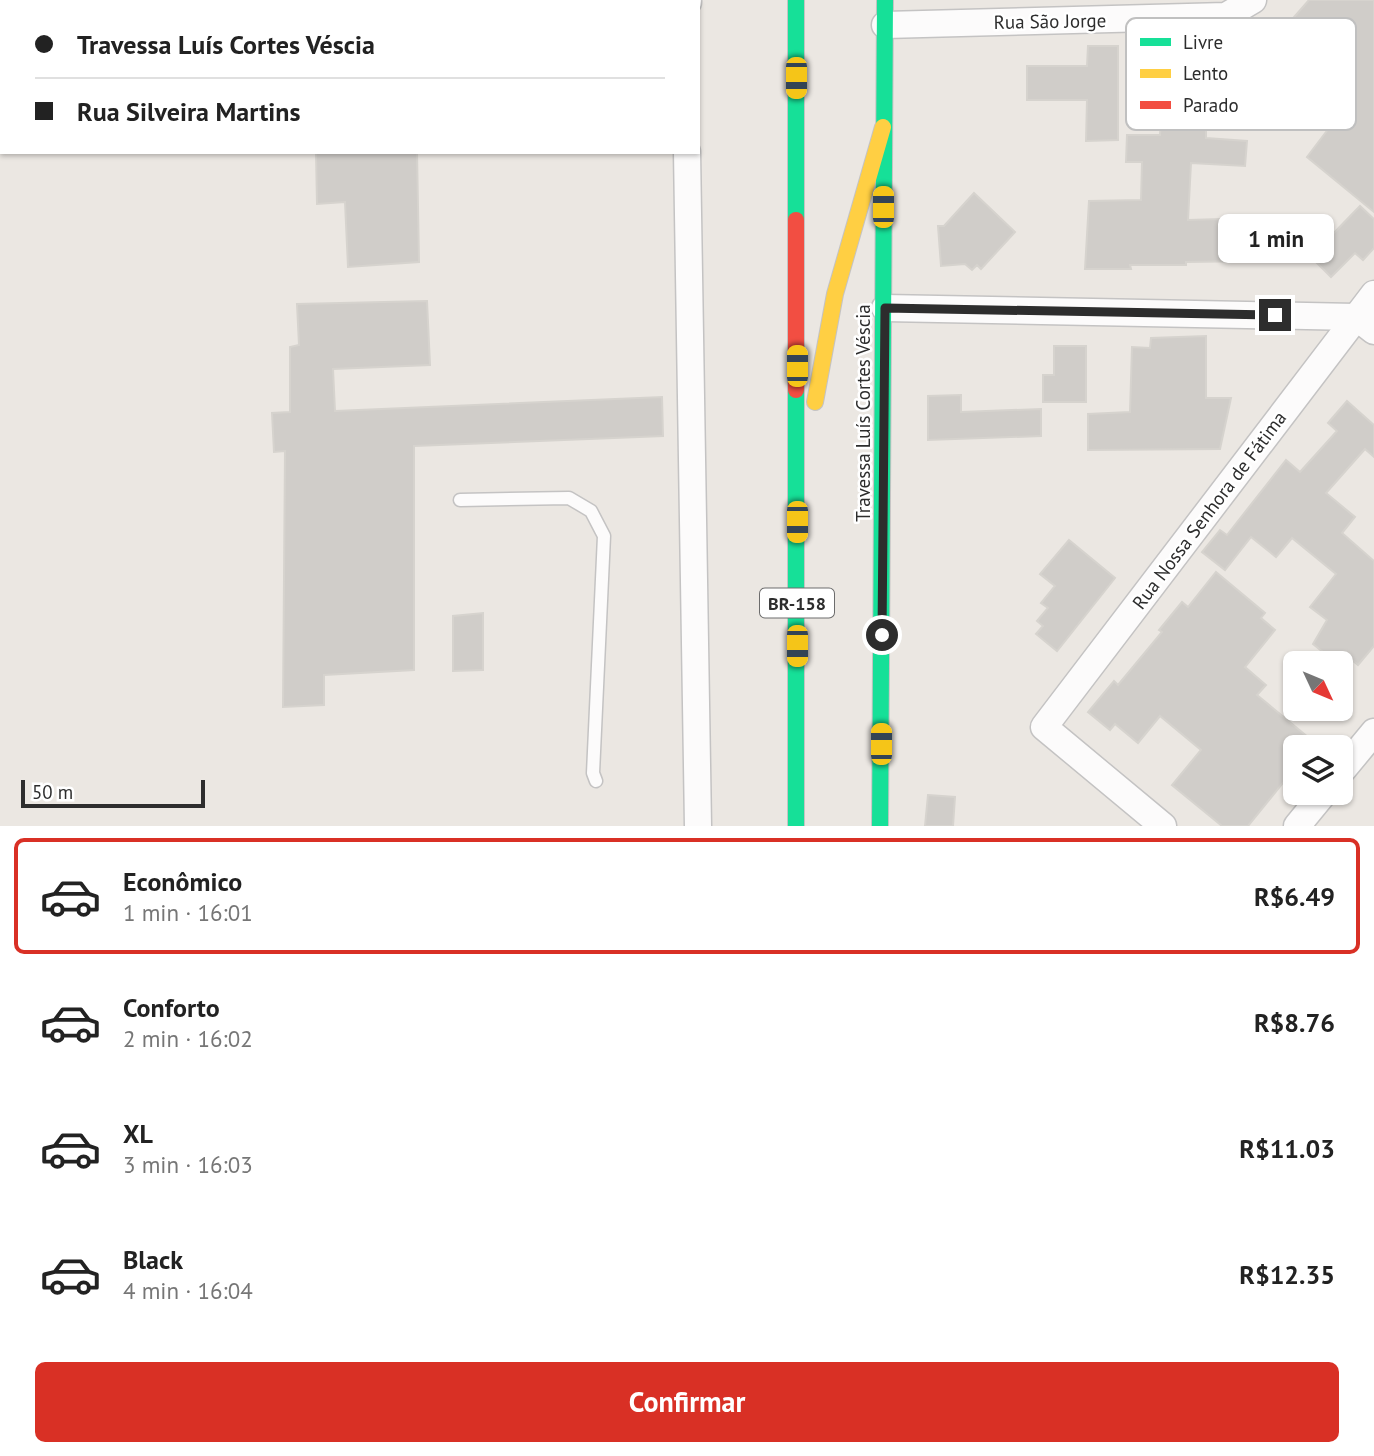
<!DOCTYPE html>
<html lang="pt">
<meta charset="utf-8">
<style>
:root{--surface:#fff;--page:#f6f6f6;--text:#222;--muted:#767676;--line:#e0e0e0;--accent:#d93025}
body{margin:0;font-family:"PT Sans",sans-serif;background:var(--page);color:var(--text);height:100vh;display:flex;flex-direction:column;font-size:26px;white-space:nowrap}
*{box-sizing:border-box;margin:0}
p{font-size:23px;color:var(--muted)}
.icon{flex:none;width:38px;height:38px;fill:none;stroke:currentColor;stroke-width:2;stroke-linecap:round;stroke-linejoin:round}
.map{position:relative;height:826px;overflow:hidden}
.drawer{display:flex;flex-direction:column;background:var(--surface);flex:1}
.drawer>*{flex:none}
.hud{position:absolute;left:0px;top:0px;width:700px;height:154px;box-shadow:0 2px 5px #0004;display:grid;align-content:center;height:154px;padding:0 35px;background:var(--surface)}
.needle{width:46px;rotate:134deg}
.tools{position:absolute;left:1283px;top:651px;display:grid;gap:14px}
.tools a{display:grid;place-items:center;width:70px;height:70px;border-radius:10px;background:var(--surface);box-shadow:0 2px 5px #0004;font-size:35px}
.scale{position:absolute;left:21px;bottom:18px;width:184px;box-sizing:border-box;padding-left:7px;border:4px solid #2d2d2d;border-top:0;font-size:19px;line-height:24px;white-space:nowrap;color:#2d2d2d;-webkit-text-stroke:5px #fff;paint-order:stroke}
.end{position:absolute;width:32px;height:32px;margin:-16px;border:9px solid #2d2d2d;background:#fff;box-shadow:0 0 0 4px #fff}
.from{border-radius:50%}
.bubble{position:absolute;height:49px;border-radius:10px;background:var(--surface);box-shadow:0 2px 5px #0004;font-size:23px;font-weight:600;line-height:49px;text-align:center}
.car{position:absolute;width:21px;height:42px;margin:-21px -10px;border-radius:9px;box-shadow:0 0 5px 2px #0007;background:linear-gradient(#f5c518 24%,#345 0 40%,#f5c518 0 76%,#345 0 86%,#f5c518 0)}
.hud b{display:flex;align-items:center;gap:24px;height:66px;font-size:26px}
.hud b+b{border-top:2px solid var(--line)}
.hud i{width:18px;height:18px;background:var(--text)}
ul{padding:12px 0 0;list-style:none}
li{display:flex;align-items:center;gap:21px;height:116px;margin:0 14px 10px;padding:0 21px;border:4px solid transparent;border-radius:10px}
li div{flex:1}
li b{display:block;font-size:26px}
li em{font-style:normal;font-weight:600}
li.on{border-color:var(--accent)}
li>.icon{width:63px;height:63px;stroke-width:1.5}
.action{display:flex;gap:14px;margin-top:auto;padding:14px 35px}
.action a{flex:1;height:80px;border-radius:10px;background:var(--accent);color:#fff;font-size:28px;font-weight:600;line-height:80px;text-align:center}
.map>svg:first-child{display:block}
.building{fill:#d0cdc9;stroke:#d6d3ce;stroke-width:2}
.lines{fill:none;stroke-linecap:round;stroke-linejoin:round}
.lane-casing{stroke:#c4c3c3;stroke-width:15}
.street-casing{stroke:#c4c3c3;stroke-width:29}
.fast-casing{stroke:#c4c3c3;stroke-width:18}
.slow-casing{stroke:#c4c3c3;stroke-width:18}
.jam-casing{stroke:#c4c3c3;stroke-width:18}
.lane{stroke:#fcfbfb;stroke-width:12}
.street{stroke:#fcfbfb;stroke-width:26}
.fast{stroke:#16e098;stroke-width:16}
.slow{stroke:#ffcf43;stroke-width:16}
.jam{stroke:#f24e42;stroke-width:16}
.route{stroke:#2d2d2d;stroke-width:9}
.labels{text-anchor:middle;dominant-baseline:central;stroke-width:5;stroke-linejoin:round;paint-order:stroke}
.shield{fill:#fff;stroke:#6c6c6c;stroke-width:2}
.shield-label{font-size:18px;font-weight:bold;fill:#2d2d2d}
.street-label{font-size:19px;fill:#2d2d2d;stroke:#fff}
.key{fill:#fff;stroke:#c0c0c0;stroke-width:2}
.key-label{font-size:19px;fill:#2d2d2d}
</style>
<div class="map">
<svg width="1374" height="826" viewBox="0 0 1374 826">
<rect width="100%" height="100%" fill="#ebe7e2"/>
<g class="building">
<polygon points="1309,0 1374,0 1374,212 1307,157 1329,128 1299,103 1309,92 1295,79 1312,59 1281,32"/>
<polygon points="1088,46 1118,46 1118,140 1086,141 1087,100 1027,100 1027,66 1087,66"/>
<polygon points="1206,116 1206,138 1247,141 1245,166 1191,163 1188,220 1289,217 1291,260 1317,233 1326,241 1360,206 1374,219 1374,248 1363,260 1355,253 1331,277 1314,260 1186,262 1186,265 1130,265 1131,269 1085,269 1089,201 1141,200 1142,162 1126,162 1127,135 1160,135 1161,117"/>
<polygon points="316,152 417,152 419,262 348,267 345,202 317,204"/>
<polygon points="974,193 1015,232 981,269 977,265 972,270 965,264 941,266 938,226 944,226"/>
<polygon points="427,301 430,365 333,369 335,411 662,397 663,436 414,446 414,670 324,675 324,705 283,707 285,451 274,452 272,413 290,412 290,347 299,345 297,304"/>
<polygon points="1206,336 1206,398 1231,398 1220,449 1088,450 1088,414 1130,412 1132,347 1150,348 1151,338"/>
<polygon points="1054,346 1086,346 1086,402 1043,402 1043,375 1054,375"/>
<polygon points="961,395 961,412 1041,409 1041,436 928,440 928,396"/>
<polygon points="1347,401 1374,425 1374,457 1365,449 1326,493 1355,517 1342,533 1374,561 1374,646 1358,665 1352,660 1344,669 1313,644 1327,620 1310,607 1336,574 1292,538 1276,557 1251,537 1225,570 1202,552 1220,530 1227,535 1286,460 1300,472 1337,431 1328,423"/>
<polygon points="1069,540 1115,578 1057,651 1036,634 1043,626 1037,621 1048,608 1041,603 1055,586 1040,574"/>
<polygon points="1216,572 1265,613 1261,618 1275,630 1245,667 1266,685 1257,695 1320,747 1295,747 1295,768 1248,826 1222,826 1172,785 1201,750 1160,716 1138,743 1115,724 1110,730 1088,712 1114,681 1118,685 1162,632 1159,630 1182,602 1188,607"/>
<polygon points="483,613 483,670 453,671 453,616"/>
<polygon points="928,795 955,797 953,826 925,826"/>
</g>
<g class="lines">
<g class="lane-casing">
<polyline id="lane" points="460,500 569,498 591,511 604,536 593,773 596,781"/>
</g>
<g class="street-casing">
<g id="street">
<polyline points="688,2 688,0"/>
<polyline points="885,25 1226,16 1253,0"/>
<polyline points="687,152 698,826"/>
<polyline points="885,308 1356,317 1374,331"/>
<polyline points="1340,773 1374,732"/>
<polyline points="1163,826 1044,727 1374,294"/>
<polyline points="1297,826 1324,793"/>
</g>
</g>
<g class="fast-casing">
<g id="fast">
<polyline points="796,0 796,220"/>
<polyline points="796,390 796,826"/>
<polyline points="880,826 885,0"/>
</g>
</g>
<g class="slow-casing">
<polyline id="slow" points="815,402 835,294 883,127"/>
</g>
<g class="jam-casing">
<polyline id="jam" points="796,220 796,390"/>
</g>
<use href="#lane" class="lane"/>
<use href="#street" class="street"/>
<use href="#fast" class="fast"/>
<use href="#slow" class="slow"/>
<use href="#jam" class="jam"/>
</g>
<g class="lines">
<polyline class="route" points="882,635 885,308 1275,315"/>
</g>
<g class="labels">
<rect class="shield" x="760" y="588.5" width="74" height="29" rx="5"/>
<g class="shield-label">
<text x="797" y="603">BR-158</text>
</g>
<g class="street-label">
<text transform="translate(1050 21) rotate(-1)">Rua São Jorge</text>
<text transform="translate(863 413) rotate(-90)">Travessa Luís Cortes Véscia</text>
<text transform="translate(1209 510) rotate(-53)">Rua Nossa Senhora de Fátima</text>
</g>
</g>
<rect x="1126" y="18" width="230" height="112" rx="10" class="key"/>
<rect x="1140" y="38" width="31" height="8" fill="#16e098"/>
<rect x="1140" y="69" width="31" height="9" fill="#ffcf43"/>
<rect x="1140" y="101" width="31" height="8" fill="#f24e42"/>
<g class="key-label">
<text x="1183" y="49">Livre</text>
<text x="1183" y="80">Lento</text>
<text x="1183" y="112">Parado</text>
</g>
</svg>
<div class="tools">
<a><svg class="needle" viewBox="-14 -14 28 28"><path d="M0-13l5 13h-10z" fill="#e53935"/><path d="M0 13l5-13h-10z" fill="#767676"/></svg></a>
<a><svg class="icon" aria-label="layers" viewBox="0 0 24 24"><path d="M12 4l9 5-9 5-9-5zM3 14l9 5 9-5"/></svg></a>
</div>
<div class="scale">50 m</div>
<i class="end from" style="left:882px;top:635px"></i>
<i class="end" style="left:1275px;top:315px"></i>
<div class="bubble" style="left:1218px;top:214px;width:116px">1 min</div>
<i class="car" style="left:796px;top:78px;rotate:180deg"></i>
<i class="car" style="left:883px;top:207px;rotate:0deg"></i>
<i class="car" style="left:797px;top:366px;rotate:0deg"></i>
<i class="car" style="left:797px;top:522px;rotate:180deg"></i>
<i class="car" style="left:797px;top:646px;rotate:180deg"></i>
<i class="car" style="left:881px;top:744px;rotate:0deg"></i>
<div class="hud">
<b><i class="from"></i>Travessa Luís Cortes Véscia</b>
<b><i></i>Rua Silveira Martins</b>
</div>
</div>
<section class="drawer">
<ul>
<li class="on"><svg class="icon" aria-label="car" viewBox="0 0 24 24"><path d="M5 17H2v-5l4-1 3-4h7l3 4 3 1v5h-3M9 17h6M6 11h13"/><circle cx="7" cy="17" r="2"/><circle cx="17" cy="17" r="2"/></svg><div><b>Econômico</b><p>1 min · 16:01</p></div><em>R$6.49</em></li>
<li><svg class="icon" aria-label="car" viewBox="0 0 24 24"><path d="M5 17H2v-5l4-1 3-4h7l3 4 3 1v5h-3M9 17h6M6 11h13"/><circle cx="7" cy="17" r="2"/><circle cx="17" cy="17" r="2"/></svg><div><b>Conforto</b><p>2 min · 16:02</p></div><em>R$8.76</em></li>
<li><svg class="icon" aria-label="car" viewBox="0 0 24 24"><path d="M5 17H2v-5l4-1 3-4h7l3 4 3 1v5h-3M9 17h6M6 11h13"/><circle cx="7" cy="17" r="2"/><circle cx="17" cy="17" r="2"/></svg><div><b>XL</b><p>3 min · 16:03</p></div><em>R$11.03</em></li>
<li><svg class="icon" aria-label="car" viewBox="0 0 24 24"><path d="M5 17H2v-5l4-1 3-4h7l3 4 3 1v5h-3M9 17h6M6 11h13"/><circle cx="7" cy="17" r="2"/><circle cx="17" cy="17" r="2"/></svg><div><b>Black</b><p>4 min · 16:04</p></div><em>R$12.35</em></li>
</ul>
<div class="action"><a>Confirmar</a></div>
</section>
